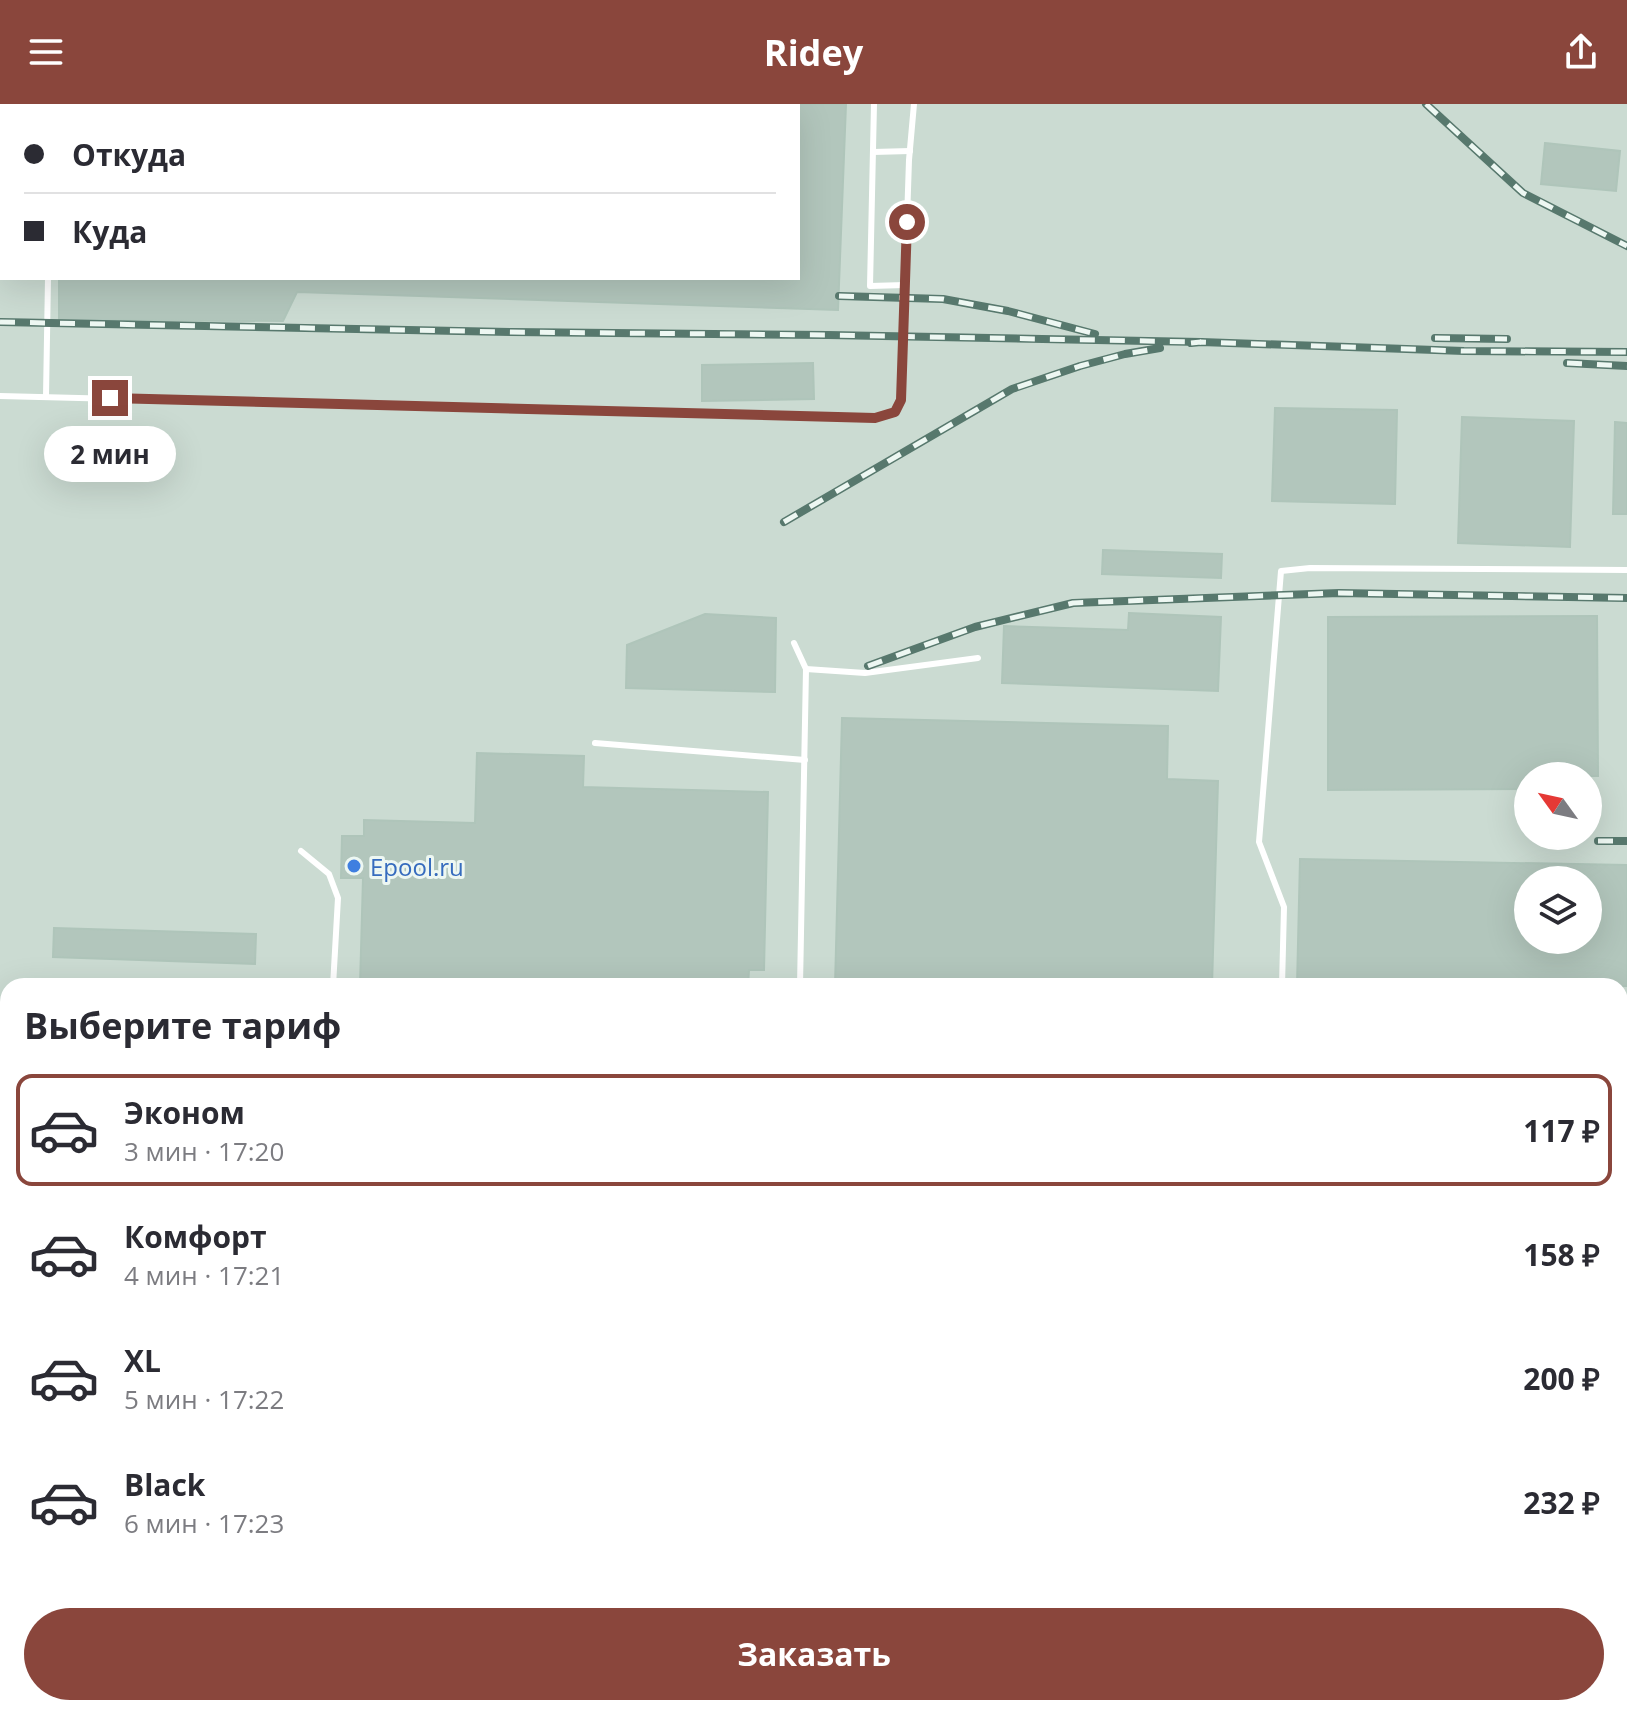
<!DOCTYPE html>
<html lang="ru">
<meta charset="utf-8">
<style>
:root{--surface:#fff;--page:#f2f2f3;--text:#2b2b33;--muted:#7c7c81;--line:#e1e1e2;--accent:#8a463c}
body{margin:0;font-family:"Open Sans",sans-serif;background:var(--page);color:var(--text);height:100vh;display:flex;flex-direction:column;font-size:30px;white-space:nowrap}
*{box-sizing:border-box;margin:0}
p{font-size:26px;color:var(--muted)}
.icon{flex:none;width:44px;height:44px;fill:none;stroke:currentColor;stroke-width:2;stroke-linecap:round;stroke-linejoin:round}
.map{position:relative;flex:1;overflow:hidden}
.details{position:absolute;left:0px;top:874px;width:1628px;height:738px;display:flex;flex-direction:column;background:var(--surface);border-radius:24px 24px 0 0;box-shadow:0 8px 32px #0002}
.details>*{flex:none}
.banner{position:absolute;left:0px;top:0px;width:800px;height:176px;box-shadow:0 8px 32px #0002;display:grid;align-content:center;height:176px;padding:0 24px;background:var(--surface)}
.needle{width:52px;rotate:303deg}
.fabs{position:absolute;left:1514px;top:658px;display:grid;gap:16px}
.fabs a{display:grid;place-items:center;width:88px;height:88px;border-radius:50%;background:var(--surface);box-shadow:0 8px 32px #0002;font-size:40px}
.end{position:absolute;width:36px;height:36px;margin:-18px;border:10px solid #8a463c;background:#fff;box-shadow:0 0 0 4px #fff}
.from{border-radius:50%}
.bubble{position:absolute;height:56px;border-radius:28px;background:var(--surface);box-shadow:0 8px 32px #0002;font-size:26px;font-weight:700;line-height:56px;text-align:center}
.banner b{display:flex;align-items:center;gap:28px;height:76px;font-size:30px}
.banner b+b{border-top:2px solid var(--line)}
.banner i{width:20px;height:20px;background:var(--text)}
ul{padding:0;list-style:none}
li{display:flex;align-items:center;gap:24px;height:112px;margin:0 16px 12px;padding:0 8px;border:4px solid transparent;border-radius:16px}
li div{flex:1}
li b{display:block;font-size:30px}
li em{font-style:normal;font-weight:700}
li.current{border-color:var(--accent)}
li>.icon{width:72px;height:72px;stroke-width:1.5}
h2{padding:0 24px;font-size:36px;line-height:96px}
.cta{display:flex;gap:16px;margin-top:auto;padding:16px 24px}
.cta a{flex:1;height:92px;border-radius:48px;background:var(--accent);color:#fff;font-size:32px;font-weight:700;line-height:92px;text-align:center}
header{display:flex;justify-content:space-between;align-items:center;height:104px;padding:0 24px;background:var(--accent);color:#fff;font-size:36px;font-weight:700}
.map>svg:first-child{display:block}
.built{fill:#cbdbd2;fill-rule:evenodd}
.building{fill:#b2c6bc;stroke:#afc5ba;stroke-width:2;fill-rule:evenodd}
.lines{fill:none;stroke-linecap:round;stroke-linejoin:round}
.lane{stroke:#fff;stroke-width:6}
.rail-casing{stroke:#57786d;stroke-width:8}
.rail{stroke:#edf7f2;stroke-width:5;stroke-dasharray:15;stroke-linecap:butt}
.route{stroke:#8a463c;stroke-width:10}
.shop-dot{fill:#3f7fe0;stroke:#edf7f2;stroke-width:3}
.labels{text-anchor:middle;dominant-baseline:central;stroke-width:6;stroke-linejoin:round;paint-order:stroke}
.shop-label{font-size:24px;fill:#366cbe;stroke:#edf7f2;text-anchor:start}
</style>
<header><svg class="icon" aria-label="menu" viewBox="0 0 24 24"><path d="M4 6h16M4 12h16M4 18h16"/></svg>Ridey<svg class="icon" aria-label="share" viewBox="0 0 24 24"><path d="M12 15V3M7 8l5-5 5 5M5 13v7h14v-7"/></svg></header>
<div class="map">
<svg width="1627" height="1611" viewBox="0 0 1627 1611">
<rect width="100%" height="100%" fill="#ddebe4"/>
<g class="built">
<path d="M 0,0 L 1627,0 L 1627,1328 L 1620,1333 L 1620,882 L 8,882 L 8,1604 L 1196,1604 L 1185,1611 L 0,1611 ZM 2,2 L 798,2 L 798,174 L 2,174 ZM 1528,672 L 1588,672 L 1588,732 L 1528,732 ZM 1528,776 L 1588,776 L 1588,836 L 1528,836 Z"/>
<polygon points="1627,1464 1627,1611 1359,1611 1370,1604 1620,1604 1620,1467"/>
</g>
<g class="building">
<polygon points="798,0 846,0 838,206 297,188 283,217 59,216 59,174 798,174"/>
<polygon points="1545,39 1620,47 1616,87 1541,80"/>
<polygon points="813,259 814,295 702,297 702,261"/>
<polygon points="1275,304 1397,306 1395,400 1272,397"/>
<polygon points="1462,313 1574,317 1570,443 1458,439"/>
<polygon points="1615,318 1627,319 1627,410 1613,410"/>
<polygon points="1103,446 1222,450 1221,474 1102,470"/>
<polygon points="1129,509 1221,513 1218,587 1002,579 1004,522 1128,526"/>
<polygon points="705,510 776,514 775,588 626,584 627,541"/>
<polygon points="1597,512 1598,672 1528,672 1528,685 1328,686 1328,513"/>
<polygon points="842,614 1168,622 1167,675 1218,677 1212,882 835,882"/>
<polygon points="477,649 584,652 583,683 768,688 764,866 749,866 748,882 360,882 363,774 341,774 342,732 364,732 364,716 475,719"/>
<path d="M 1300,755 L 1627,761 L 1627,882 L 1297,882 ZM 1528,776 L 1588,776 L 1588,836 L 1528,836 Z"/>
<polygon points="54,824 256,830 255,860 53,853"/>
</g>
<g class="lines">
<g class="lane">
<polyline points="874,0 870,182 905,181"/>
<polyline points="51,2 51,0"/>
<polyline points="873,48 910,47"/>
<polyline points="0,292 875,314 895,308 901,296 909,56 914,0"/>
<polyline points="46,292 48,174"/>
<polyline points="794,539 806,565"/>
<polyline points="595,639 805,656"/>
<polyline points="301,747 329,770 338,794 333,882"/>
<polyline points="120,877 133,882"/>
<polyline points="800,882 806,565 865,569 978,554"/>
<polyline points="1282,882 1284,803 1259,738 1281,467 1310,464 1627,466"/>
<polyline points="0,1115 8,1115"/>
<polyline points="0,1249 8,1249"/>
<polyline points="1620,1266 1627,1262"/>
<polyline points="1620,1501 1627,1498"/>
<polyline points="1620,1561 1627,1557"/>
<polyline points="1416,1607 1420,1604"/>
<polyline points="1520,1611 1533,1604"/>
<polyline points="1611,1611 1627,1603"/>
</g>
<g class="rail-casing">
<g id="rail">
<polyline points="1426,0 1523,89 1627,142"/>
<polyline points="839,192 943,195 1008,207 1095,230"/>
<polyline points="0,218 511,228 828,231 1201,238"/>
<polyline points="1435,234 1507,235"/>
<polyline points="1191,239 1201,238 1464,247 1627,248"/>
<polyline points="1567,259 1627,262"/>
<polyline points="784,418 1012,285 1080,262 1125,250 1160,244"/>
<polyline points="868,562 975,523 1073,499 1339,489 1627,494"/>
<polyline points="1598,737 1627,737"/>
<polyline points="1620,1288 1627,1284"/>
<polyline points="0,1334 8,1336"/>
<polyline points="1620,1386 1627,1381"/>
<polyline points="1620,1415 1627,1412"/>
<polyline points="1620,1433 1627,1432"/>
<polyline points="1114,1611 1126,1604"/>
<polyline points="1268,1611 1278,1604"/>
<polyline points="1290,1611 1300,1604"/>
</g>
</g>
<use href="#rail" class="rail"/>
</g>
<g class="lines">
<polyline class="route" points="110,294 875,314 895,308 901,296 907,118"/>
</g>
<circle class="shop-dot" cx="354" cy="762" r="8"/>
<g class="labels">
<g class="shop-label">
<text x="370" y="762">Epool.ru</text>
</g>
</g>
</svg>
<div class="fabs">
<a><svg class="needle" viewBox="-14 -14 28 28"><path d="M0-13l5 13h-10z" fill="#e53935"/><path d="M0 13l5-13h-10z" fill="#7c7c81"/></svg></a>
<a><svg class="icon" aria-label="layers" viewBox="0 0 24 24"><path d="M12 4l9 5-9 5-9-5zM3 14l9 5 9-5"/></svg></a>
</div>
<i class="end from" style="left:907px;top:118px"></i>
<i class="end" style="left:110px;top:294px"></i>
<div class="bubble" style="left:44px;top:322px;width:132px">2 мин</div>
<div class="banner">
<b><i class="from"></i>Откуда</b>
<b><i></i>Куда</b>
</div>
<section class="details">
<h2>Выберите тариф</h2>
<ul>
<li class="current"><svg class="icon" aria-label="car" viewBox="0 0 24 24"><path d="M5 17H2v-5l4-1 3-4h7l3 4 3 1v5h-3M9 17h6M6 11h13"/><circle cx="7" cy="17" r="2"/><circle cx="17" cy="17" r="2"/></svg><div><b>Эконом</b><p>3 мин · 17:20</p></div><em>117 ₽</em></li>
<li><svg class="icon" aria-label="car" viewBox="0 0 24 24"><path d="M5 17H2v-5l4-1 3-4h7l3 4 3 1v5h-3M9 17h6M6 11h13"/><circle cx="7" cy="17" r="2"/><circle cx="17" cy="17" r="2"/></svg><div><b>Комфорт</b><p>4 мин · 17:21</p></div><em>158 ₽</em></li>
<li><svg class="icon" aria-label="car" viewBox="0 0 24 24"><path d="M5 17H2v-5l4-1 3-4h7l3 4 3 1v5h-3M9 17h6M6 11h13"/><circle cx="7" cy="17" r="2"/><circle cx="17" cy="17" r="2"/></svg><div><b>XL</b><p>5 мин · 17:22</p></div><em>200 ₽</em></li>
<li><svg class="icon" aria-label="car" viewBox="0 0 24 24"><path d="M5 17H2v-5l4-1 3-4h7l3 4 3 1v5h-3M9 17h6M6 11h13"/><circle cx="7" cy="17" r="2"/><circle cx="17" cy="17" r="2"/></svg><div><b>Black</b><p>6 мин · 17:23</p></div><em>232 ₽</em></li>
</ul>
<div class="cta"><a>Заказать</a></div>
</section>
</div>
